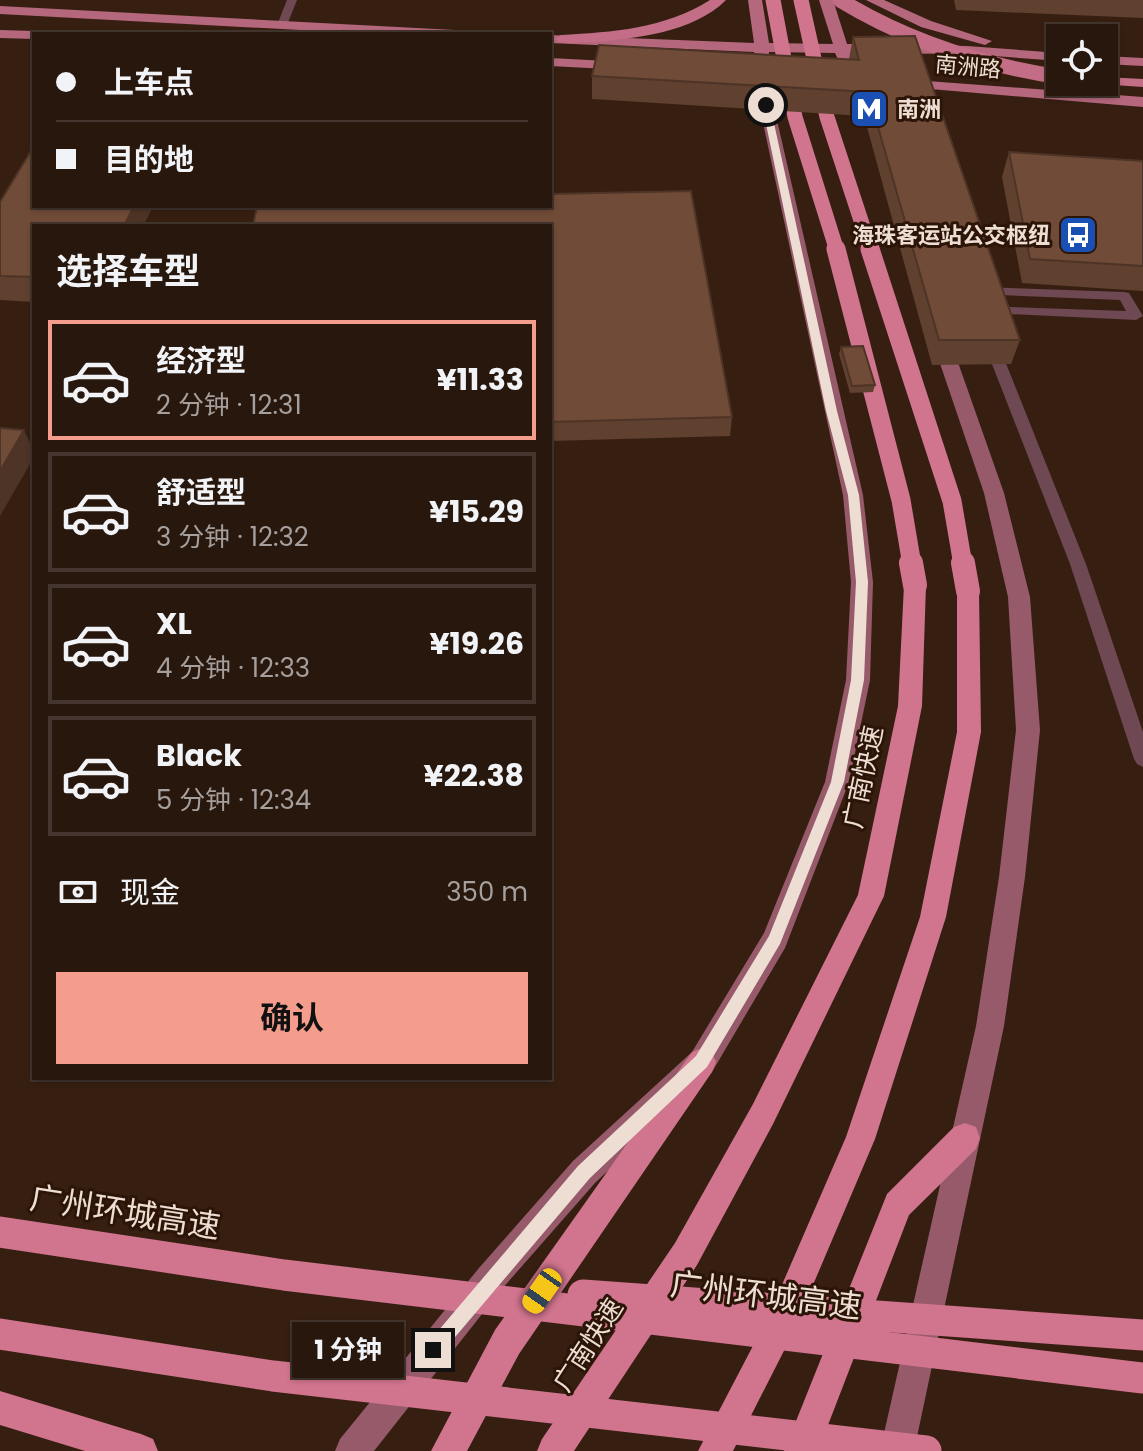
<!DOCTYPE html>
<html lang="zh">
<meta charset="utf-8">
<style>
:root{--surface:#28170d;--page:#34241b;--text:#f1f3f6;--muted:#a59f9d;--line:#44362e;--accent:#f59d8d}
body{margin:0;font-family:Poppins,"Noto Sans SC",sans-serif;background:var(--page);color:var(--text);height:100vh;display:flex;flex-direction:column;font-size:30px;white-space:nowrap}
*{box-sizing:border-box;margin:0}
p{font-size:26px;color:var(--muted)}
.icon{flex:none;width:44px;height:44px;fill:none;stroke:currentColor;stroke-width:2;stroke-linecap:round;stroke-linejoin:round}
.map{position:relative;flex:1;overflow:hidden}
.details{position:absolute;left:32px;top:224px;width:520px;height:856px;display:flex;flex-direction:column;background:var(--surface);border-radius:0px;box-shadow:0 2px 6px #0004,0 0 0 2px var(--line)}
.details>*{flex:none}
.top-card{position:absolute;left:32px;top:32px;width:520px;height:176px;border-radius:0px;box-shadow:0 2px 6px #0004,0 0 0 2px var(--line);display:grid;align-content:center;height:176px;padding:0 24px;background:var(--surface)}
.controls{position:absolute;left:1046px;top:24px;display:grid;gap:16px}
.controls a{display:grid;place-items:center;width:72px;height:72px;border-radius:0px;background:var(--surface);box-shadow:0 2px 6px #0004,0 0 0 2px var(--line);font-size:40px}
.end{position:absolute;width:36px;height:36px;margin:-18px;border:10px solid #edddd3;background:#111;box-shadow:0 0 0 4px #111}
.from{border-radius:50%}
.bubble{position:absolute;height:56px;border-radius:0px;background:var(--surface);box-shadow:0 2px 6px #0004,0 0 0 2px var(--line);font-size:26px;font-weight:700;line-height:56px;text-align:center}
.car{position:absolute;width:24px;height:48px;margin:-24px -12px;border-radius:10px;box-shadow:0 0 6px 2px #0007;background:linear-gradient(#f5c518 24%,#345 0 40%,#f5c518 0 76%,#345 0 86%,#f5c518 0)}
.top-card b{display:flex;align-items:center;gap:28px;height:76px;font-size:30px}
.top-card b+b{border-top:2px solid var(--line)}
.top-card i{width:20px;height:20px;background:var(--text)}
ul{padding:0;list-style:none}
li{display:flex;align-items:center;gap:24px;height:120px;margin:0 16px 12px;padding:0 8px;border:4px solid var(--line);border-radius:0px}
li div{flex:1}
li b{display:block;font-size:30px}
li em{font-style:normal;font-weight:700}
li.on{border-color:var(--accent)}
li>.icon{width:72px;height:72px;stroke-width:1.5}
h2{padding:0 24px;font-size:36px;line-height:96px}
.pay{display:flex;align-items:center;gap:20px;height:88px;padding:0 24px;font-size:30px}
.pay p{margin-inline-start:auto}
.primary-button{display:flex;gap:16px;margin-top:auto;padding:16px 24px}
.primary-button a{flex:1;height:92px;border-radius:0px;background:var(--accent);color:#111;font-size:32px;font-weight:700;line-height:92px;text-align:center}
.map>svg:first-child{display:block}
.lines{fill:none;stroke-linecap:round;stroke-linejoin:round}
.service{fill:#6e4852;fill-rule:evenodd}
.secondary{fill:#965a6a;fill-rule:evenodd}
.primary{fill:#b5687d;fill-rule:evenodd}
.trunk{fill:#c36e86;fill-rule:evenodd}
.motorway{fill:#d1748e;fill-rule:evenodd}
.trunk-bridge{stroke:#c36e86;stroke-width:15}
.motorway-bridge-far3{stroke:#d1748e;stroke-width:15}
.motorway-bridge-far2{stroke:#d1748e;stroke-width:19}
.motorway-bridge-far1{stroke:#d1748e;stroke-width:24}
.motorway-bridge{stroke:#d1748e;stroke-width:31}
.wall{fill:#60402f}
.shaded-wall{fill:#4e3426}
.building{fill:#704b37;stroke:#4e3426;stroke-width:2}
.route{fill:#edddd3}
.labels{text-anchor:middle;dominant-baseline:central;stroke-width:6;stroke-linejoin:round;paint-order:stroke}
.far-street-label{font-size:22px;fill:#edddd3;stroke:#2c1507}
.far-poi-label{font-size:22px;font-weight:bold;fill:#edddd3;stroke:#2c1507;text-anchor:start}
.street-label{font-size:26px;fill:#edddd3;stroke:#2c1507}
.near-street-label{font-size:32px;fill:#edddd3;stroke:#2c1507}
</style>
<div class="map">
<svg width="1143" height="1451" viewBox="0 0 1143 1451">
<rect width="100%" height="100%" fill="#361f11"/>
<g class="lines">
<g class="service">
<polygon points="287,0 297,0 287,25 282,28 277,25"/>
<polygon points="981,287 1124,292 1129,293 1143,316 1136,320 988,313 983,312 983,306 1126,311 1120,300 976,294 976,288"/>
<polygon points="990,337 997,341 1086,564 1143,732 1143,767 1137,764 1134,759 1070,564 983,341"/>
</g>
<g class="secondary">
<polygon points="761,77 768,81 863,495 873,582 870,680 849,782 785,948 712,1072 595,1183 501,1290 374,1451 335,1451 340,1439 479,1268 573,1161 692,1052 764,933 825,782 846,680 851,582 843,495 754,81"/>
<polygon points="939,328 948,334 1004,493 1030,597 1040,730 1025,877 1004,1026 914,1451 880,1451 976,1026 999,877 1016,730 1008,597 984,493 930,334"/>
</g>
<g class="primary">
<polygon points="748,0 762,0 769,43 833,44 819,0 833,0 847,44 967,46 1060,53 1060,61 967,54 850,53 853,63 846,67 841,66 835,53 769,52 768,64 761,68 754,64 754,52 550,43 550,35 754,43"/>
<polygon points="866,0 884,0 931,21 992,41 985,45 921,27"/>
<polygon points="0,6 455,30 462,34 374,34 0,14"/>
<polygon points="0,30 34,31 40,34 34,34 34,39 0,38"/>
<polygon points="1104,56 1143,58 1143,66 1104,64"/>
<polygon points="550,58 627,62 634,66 627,70 550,66"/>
<polygon points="900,79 1143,97 1143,107 895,86 893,83"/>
</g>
<g class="trunk">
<path d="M 710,0 L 726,0 C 693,33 634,39 590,42 C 578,42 563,46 554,39 L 561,35 C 613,32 664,29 710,0 Z"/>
<polygon points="1104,77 1143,79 1143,87 1099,84 1097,82 1104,82"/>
</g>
<g class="motorway">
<polygon points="915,577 923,579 926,585 922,706 884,896 773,1124 697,1265 574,1451 537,1451 542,1439 675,1243 753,1104 858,895 898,706 904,585 907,579"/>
<polygon points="968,583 976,585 979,591 981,732 946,917 875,1139 790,1339 733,1451 698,1451 768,1317 846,1137 920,917 957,732 957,591 960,585"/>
<polygon points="702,1048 712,1052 716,1062 712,1072 519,1354 467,1451 431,1451 495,1330 692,1052"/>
<polygon points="965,1123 976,1127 980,1138 976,1149 909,1215 818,1451 784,1451 887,1194 954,1127"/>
<polygon points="0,1391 141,1434 153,1439 158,1451 85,1451 0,1425"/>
</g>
<path class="trunk-bridge" d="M 840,0 C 909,42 981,65 1060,77"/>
<g class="motorway-bridge-far3">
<polyline points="773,0 795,117 837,251"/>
<polyline points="801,0 827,117 871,251"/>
</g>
<g class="motorway-bridge-far2">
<polyline points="836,249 901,500 912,565"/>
<polyline points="870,249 952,501 963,565"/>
</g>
<g class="motorway-bridge-far1">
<polyline points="911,563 915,585"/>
<polyline points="963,563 968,591"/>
</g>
<g class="motorway-bridge">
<polyline points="0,1232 284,1275 1143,1378"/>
<polyline points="583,1295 1143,1335"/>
<polyline points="0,1334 273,1376 926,1451"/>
</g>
</g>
<g class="wall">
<polygon points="954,0 1143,0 1143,18 956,10"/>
<polygon points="853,37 1020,340 1011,364 932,365 864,116 592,99 592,76 849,59"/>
<polygon points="1009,152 1143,161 1143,291 1022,283 1002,177"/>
<polygon points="0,202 153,206 143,226 34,226 34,302 0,300"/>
<polygon points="550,206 732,417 730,436 550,441"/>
<polygon points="841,347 875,385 873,392 850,393 839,354"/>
</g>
<g class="shaded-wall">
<polygon points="134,206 153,206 143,226 124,226"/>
<polygon points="24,430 34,452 34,457 0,516 0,471"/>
</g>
<g class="building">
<polygon points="915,36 1020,340 939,340 868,92 592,76 599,45 859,60 853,37"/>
<polygon points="34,146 34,206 134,206 124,226 34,226 34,277 0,276 0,202"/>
<polygon points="1009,152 1143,161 1143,266 1030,259"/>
<polygon points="691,191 732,417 550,422 550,226 253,226 257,206 550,206 550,194"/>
<polygon points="863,346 875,385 852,386 841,347"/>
<polygon points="0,428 24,430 0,471"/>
</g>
<polygon class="route" points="766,103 770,105 837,411 859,495 868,582 864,680 844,782 780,944 707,1067 590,1178 439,1356 433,1359 427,1356 424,1350 427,1344 578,1166 696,1056 769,936 831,782 851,680 856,582 848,495 826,411 762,105"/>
<defs>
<g id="metro-square" transform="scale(2)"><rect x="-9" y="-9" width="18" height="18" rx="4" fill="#1a4fb4" stroke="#2c1507"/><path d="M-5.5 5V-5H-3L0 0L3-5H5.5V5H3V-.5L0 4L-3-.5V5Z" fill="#fff"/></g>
<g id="bus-square" transform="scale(2)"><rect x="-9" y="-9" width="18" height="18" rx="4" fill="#1a4fb4" stroke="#2c1507"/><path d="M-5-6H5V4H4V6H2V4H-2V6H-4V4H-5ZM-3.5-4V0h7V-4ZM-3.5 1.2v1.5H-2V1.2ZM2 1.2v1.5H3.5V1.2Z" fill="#fff"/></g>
</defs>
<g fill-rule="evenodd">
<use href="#metro-square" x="869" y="109"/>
<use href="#bus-square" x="1078" y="235"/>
</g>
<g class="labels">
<g class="far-street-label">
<text transform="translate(968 67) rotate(5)">南洲路</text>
</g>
<g class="far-poi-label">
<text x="897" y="109">南洲</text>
<text x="1050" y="235" text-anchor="end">海珠客运站公交枢纽</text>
</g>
<g class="street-label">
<text transform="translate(863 777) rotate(-78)">广南快速</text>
<text transform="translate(588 1345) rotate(-57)">广南快速</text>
</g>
<g class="near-street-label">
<text transform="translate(125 1212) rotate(9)">广州环城高速</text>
<text transform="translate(766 1295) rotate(7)">广州环城高速</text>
</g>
</g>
</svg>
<div class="controls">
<a><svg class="icon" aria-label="locate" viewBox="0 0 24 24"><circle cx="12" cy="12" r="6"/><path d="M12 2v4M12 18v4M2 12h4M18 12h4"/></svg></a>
</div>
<i class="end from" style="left:766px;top:105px"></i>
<i class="end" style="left:433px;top:1350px"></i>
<div class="bubble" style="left:292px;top:1322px;width:112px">1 分钟</div>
<i class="car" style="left:542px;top:1291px;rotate:215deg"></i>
<div class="top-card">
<b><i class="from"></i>上车点</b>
<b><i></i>目的地</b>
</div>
<section class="details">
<h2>选择车型</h2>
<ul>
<li class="on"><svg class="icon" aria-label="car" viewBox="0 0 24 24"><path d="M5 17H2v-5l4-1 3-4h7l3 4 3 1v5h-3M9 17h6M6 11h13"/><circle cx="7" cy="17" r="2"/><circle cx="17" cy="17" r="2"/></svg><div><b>经济型</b><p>2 分钟 · 12:31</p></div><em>¥11.33</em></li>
<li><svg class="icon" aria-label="car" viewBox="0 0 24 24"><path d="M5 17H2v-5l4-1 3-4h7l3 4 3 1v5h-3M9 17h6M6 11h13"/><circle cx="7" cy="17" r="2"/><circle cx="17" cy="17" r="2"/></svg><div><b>舒适型</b><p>3 分钟 · 12:32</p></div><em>¥15.29</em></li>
<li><svg class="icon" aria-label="car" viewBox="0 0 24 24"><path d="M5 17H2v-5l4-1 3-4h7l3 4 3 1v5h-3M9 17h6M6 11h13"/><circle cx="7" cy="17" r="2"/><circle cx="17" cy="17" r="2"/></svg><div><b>XL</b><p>4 分钟 · 12:33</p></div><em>¥19.26</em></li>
<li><svg class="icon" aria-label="car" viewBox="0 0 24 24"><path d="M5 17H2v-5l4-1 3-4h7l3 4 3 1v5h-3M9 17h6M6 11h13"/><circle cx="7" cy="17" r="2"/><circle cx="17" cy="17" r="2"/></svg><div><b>Black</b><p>5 分钟 · 12:34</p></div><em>¥22.38</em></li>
</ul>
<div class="pay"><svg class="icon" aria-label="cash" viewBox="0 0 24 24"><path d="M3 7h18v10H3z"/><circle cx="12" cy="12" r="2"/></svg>现金<p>350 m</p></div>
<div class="primary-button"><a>确认</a></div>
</section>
</div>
